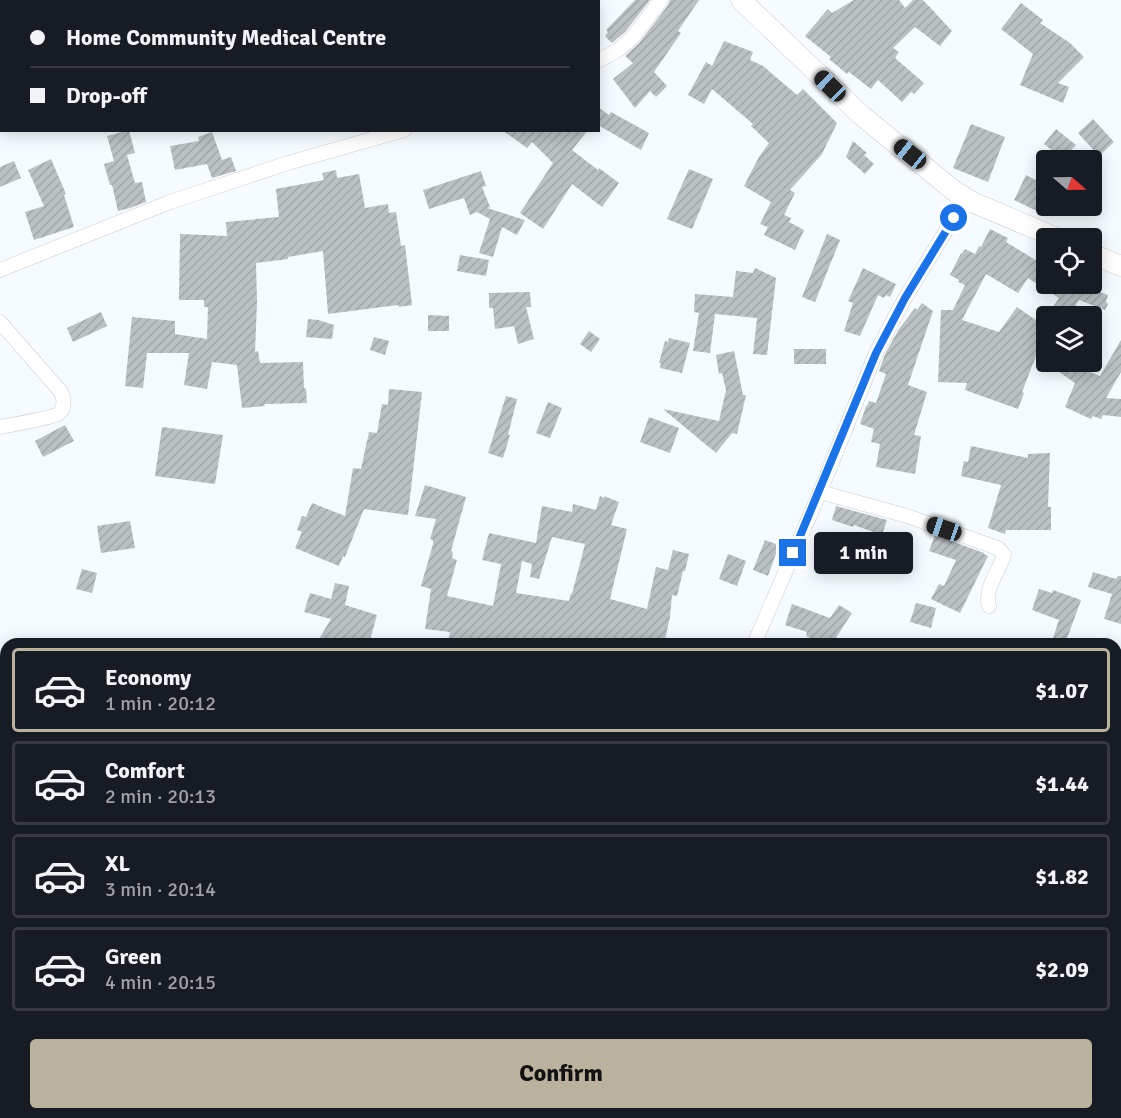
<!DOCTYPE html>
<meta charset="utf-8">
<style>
:root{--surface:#171b24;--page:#242831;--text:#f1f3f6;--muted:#9ea1a6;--line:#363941;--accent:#bbb29e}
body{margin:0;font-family:Signika,sans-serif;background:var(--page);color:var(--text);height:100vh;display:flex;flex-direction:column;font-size:22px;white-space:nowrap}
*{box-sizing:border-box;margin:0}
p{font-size:20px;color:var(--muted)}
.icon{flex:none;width:33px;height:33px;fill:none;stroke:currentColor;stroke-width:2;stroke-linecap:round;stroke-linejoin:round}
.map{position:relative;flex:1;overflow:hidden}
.details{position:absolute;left:0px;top:638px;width:1122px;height:482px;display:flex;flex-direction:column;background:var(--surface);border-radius:18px 18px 0 0;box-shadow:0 3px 15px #0003}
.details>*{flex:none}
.hud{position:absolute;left:0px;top:0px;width:600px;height:132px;box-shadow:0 3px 15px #0003;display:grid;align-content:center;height:132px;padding:0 30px;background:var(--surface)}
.needle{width:39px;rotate:110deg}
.controls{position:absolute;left:1036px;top:150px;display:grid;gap:12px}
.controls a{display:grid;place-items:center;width:66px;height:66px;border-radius:6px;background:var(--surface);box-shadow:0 3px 15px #0003;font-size:30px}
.end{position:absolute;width:27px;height:27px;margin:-14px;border:8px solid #1a73e8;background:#fff;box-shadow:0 0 0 3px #fff}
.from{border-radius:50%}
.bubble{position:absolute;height:42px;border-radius:6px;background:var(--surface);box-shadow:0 3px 15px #0003;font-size:20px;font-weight:800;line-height:42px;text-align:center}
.car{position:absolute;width:18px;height:36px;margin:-18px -9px;border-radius:8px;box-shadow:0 0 4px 2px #0007;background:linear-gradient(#222 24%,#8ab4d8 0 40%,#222 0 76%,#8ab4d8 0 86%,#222 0)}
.hud b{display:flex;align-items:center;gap:21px;height:57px;font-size:22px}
.hud b+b{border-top:2px solid var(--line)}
.hud i{width:15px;height:15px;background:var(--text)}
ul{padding:10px 0 0;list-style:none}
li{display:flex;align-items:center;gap:18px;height:84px;margin:0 12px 9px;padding:0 18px;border:3px solid var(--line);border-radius:6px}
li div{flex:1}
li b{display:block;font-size:22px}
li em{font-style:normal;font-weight:800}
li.selected{border-color:var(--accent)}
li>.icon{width:54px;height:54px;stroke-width:1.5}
.action{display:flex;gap:12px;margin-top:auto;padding:12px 30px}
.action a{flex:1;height:69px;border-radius:6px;background:var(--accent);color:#111;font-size:24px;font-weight:800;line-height:69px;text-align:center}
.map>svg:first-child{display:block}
.building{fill:url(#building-hatch);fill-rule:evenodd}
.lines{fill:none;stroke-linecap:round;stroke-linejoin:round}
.street-casing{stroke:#c8ced1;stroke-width:15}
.secondary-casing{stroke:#c8ced1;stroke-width:21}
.street{stroke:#fff;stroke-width:14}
.secondary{stroke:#fff;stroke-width:20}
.route{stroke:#1a73e8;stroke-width:8}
</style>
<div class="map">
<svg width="1121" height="1118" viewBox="0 0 1121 1118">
<defs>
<pattern id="building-hatch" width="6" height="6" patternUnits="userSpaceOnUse" patternTransform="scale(1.5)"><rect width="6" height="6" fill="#bbc1c3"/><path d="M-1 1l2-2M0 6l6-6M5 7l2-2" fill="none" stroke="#a1a6a8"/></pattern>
</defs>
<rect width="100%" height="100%" fill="#f5fbfe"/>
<g class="building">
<polygon points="635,0 650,0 625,32 612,43 605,36 608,32 606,30"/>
<polygon points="670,0 699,0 678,31 681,33 654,72 667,86 656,97 650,91 635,108 613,79 633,63 625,56 639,43 668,5"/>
<polygon points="854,0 899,0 905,8 913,0 923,0 952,31 940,46 915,27 893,48 899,52 895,58 924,83 914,94 911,92 902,102 878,80 871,89 849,72 847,74 829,59 831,57 805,36 828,9 832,13"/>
<polygon points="1021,3 1043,20 1040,23 1070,43 1084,57 1058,83 1069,87 1063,103 1020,85 1033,54 1001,29"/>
<polygon points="724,41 753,52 750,60 763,66 797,95 803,89 837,123 822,154 790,190 795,193 784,215 791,218 789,222 804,230 795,250 764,235 768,227 760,224 771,202 744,186 759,157 769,143 751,126 753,124 712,89 704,104 688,95 706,62 712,66"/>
<polygon points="598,107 609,115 611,112 649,133 641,150 598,125"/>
<polygon points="1093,119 1114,142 1099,156 1078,133"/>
<polygon points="971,124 1005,137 988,182 953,168"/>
<polygon points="1056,129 1076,145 1063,159 1044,144"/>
<polygon points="129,130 135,153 127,155 135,183 142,182 146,202 130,208 118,211 112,185 110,185 104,164 114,161 107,136"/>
<polygon points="502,130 588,130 572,150 598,170 599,168 619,183 602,207 572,184 543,229 520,213 553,163 532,142 527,148"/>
<polygon points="212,132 222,160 231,157 236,171 212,178 207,164 175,170 170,146 199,141 198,137"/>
<polygon points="853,141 867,153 864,155 874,164 865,174 846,157"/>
<polygon points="51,159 66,194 64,195 74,227 34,240 25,212 44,206 28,170"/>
<polygon points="14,161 21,178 0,187 0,167"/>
<polygon points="689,169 713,179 692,229 667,219"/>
<polygon points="336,170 337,178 359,174 365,208 388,204 389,213 396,212 401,246 405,245 412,305 399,307 398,305 328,314 323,251 288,257 288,259 256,263 257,302 255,352 258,351 260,363 303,362 304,388 306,389 307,403 264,404 265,406 242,408 237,365 212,362 207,389 184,385 189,353 147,353 143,388 125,386 132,317 175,321 175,334 207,339 208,307 204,307 204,300 179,300 180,234 227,236 226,222 279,217 276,189 324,180 322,173"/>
<polygon points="481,171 486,186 482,187 490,207 487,208 525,220 517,235 502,227 493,257 479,253 490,219 477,212 470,215 464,198 429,209 423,190"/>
<polygon points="1026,175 1047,186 1047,202 1041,213 1014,200"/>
<polygon points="990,229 1008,238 1006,242 1047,267 1047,284 1076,284 1093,294 1094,290 1108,295 1106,302 1108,304 1105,310 1079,300 1069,316 1047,316 1059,298 1028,278 1018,293 986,274 962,320 999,332 1017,307 1047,328 1047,362 1066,362 1100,376 1121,340 1121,372 1106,398 1121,399 1121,417 1103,415 1101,419 1093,416 1091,419 1065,407 1075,383 1036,356 1022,392 1024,393 1018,409 965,390 967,383 938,382 941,310 953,310 965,285 958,282 959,280 950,275 961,253 962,254 965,249 975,254 979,246 981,247"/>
<polygon points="827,234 840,240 815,302 802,297"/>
<polygon points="460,255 489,260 486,276 457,271"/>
<polygon points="755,268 776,278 767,355 753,354 757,318 715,314 710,353 693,351 699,313 694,312 695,294 733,297 736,271 753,273"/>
<polygon points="863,268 896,284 890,297 886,295 884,298 878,295 860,336 844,331 853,303 848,301"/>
<polygon points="530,292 531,307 526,307 534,339 518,344 514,326 495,329 493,308 489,308 489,293"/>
<polygon points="922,303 933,311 908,385 927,392 914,435 921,436 915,474 876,467 880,444 871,442 874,429 860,424 866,406 867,406 869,401 876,403 886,374 879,371 885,354 899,329 915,308 917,310"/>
<polygon points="101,312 107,326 73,342 67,328"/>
<polygon points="428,315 449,316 449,331 428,331"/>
<polygon points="308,319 318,320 334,325 332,339 306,337"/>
<polygon points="589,331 600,339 591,352 580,344"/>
<polygon points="374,337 389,341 385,355 370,350"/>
<polygon points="669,338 690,343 682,373 660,368 661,363 659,363 665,341 668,342"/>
<rect x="794" y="349" width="32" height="15"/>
<polygon points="734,351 743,395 746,395 737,434 732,433 716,453 663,409 719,421 726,390 722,373 719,374 716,355"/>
<polygon points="389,389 422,392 408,515 364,509 345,557 343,556 339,566 295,548 302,532 297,530 302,516 306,517 312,503 345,516 353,468 361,469 369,432 377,433 382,404 388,405"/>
<polygon points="506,396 517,399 508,435 510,435 503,458 488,453"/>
<polygon points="548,402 562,408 550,438 536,433"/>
<polygon points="649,417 679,428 670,453 640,442"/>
<polygon points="65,425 74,441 43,457 35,441"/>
<polygon points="162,427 223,435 215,484 155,476"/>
<polygon points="971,446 1028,458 1028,454 1050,453 1048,507 1051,507 1051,530 1006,530 1005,534 988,528 1001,485 961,476 964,461 968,462"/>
<path d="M 425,485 L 466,497 L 451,551 L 453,552 L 452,558 L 457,560 L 447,596 L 493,606 L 501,564 L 482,560 L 489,533 L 536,543 L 542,506 L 572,512 L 573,504 L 596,510 L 600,496 L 604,498 L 604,496 L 619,502 L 611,525 L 627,529 L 610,599 L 647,609 L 656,567 L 668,570 L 673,550 L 689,554 L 685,571 L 683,571 L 677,596 L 672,595 L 670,617 L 664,644 L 552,644 L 529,640 L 529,644 L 525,644 L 506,640 L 506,644 L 447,644 L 450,632 L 425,629 L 431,589 L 421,586 L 433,544 L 433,540 L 430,539 L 436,519 L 415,516 ZM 552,537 L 585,544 L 572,594 L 571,593 L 569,601 L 516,593 L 522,561 L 532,564 L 530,577 L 539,579 Z"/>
<polygon points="836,506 887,520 882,535 854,525 853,527 832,520"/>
<polygon points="130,521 135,548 101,553 97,526"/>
<polygon points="935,535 984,553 984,554 988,556 960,613 931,599 939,584 944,586 956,560 929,551"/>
<polygon points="765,540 779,545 768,576 753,570"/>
<polygon points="728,554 746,561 737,586 719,579"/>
<polygon points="82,569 97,573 92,593 76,589"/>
<polygon points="1093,572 1116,579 1118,576 1121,576 1121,624 1104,619 1112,594 1088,587"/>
<polygon points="335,583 349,586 345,605 377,615 369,644 316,644 331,619 304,612 310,593 331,599"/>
<polygon points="1039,589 1052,593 1053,590 1081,600 1065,644 1051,644 1059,620 1032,610"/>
<polygon points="916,603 936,608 931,628 910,622"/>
<polygon points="792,604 830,618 839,605 852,613 832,644 824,644 806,636 807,632 785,625"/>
</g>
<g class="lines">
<g class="street-casing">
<g id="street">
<polyline points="219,2 222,0"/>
<polyline points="598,61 618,50 632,38 661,0"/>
<polyline points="0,90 2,90"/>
<polyline points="0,270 170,202 288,163 404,130"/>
<path d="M 0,322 L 61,392 C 64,399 66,408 58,414 C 52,418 10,425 0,427"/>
<path d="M 820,492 L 907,516 L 998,548 L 1004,555 C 999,571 984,589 989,606"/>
<polyline points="754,644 820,492 876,353 905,298 966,198"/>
<polyline points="0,847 6,849"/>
<polyline points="1116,1078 1121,1070"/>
<polyline points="928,1113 940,1118"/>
<polyline points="294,1118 298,1113"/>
<polyline points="627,1118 628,1113"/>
<polyline points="1091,1118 1094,1113"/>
</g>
</g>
<g class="secondary-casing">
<g id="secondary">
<polyline points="741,0 861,115 953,190 972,202 1057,238"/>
<polyline points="1092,254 1121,266"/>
</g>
</g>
<use href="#street" class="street"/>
<use href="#secondary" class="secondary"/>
</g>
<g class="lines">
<polyline class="route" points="793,553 876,353 905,298 954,218"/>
</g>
</svg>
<div class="controls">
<a><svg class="needle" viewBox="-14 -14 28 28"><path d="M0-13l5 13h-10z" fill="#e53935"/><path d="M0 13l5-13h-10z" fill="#9ea1a6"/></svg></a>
<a><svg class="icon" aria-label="locate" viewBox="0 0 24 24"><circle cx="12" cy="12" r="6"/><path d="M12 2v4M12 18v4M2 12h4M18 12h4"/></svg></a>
<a><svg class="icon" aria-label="layers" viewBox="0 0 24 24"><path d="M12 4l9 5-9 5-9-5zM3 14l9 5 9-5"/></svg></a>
</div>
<i class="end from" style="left:954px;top:218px"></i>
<i class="end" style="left:793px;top:553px"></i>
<div class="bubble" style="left:814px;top:532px;width:99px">1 min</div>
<i class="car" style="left:830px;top:86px;rotate:314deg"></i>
<i class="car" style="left:910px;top:154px;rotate:309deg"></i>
<i class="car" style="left:944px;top:529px;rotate:289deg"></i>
<div class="hud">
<b><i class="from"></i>Home Community Medical Centre</b>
<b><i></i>Drop-off</b>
</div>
<section class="details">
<ul>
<li class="selected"><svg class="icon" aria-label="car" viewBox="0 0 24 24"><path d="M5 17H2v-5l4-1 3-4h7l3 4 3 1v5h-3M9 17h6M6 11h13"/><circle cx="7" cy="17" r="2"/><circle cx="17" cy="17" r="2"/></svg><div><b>Economy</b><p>1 min · 20:12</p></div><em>$1.07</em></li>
<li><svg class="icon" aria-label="car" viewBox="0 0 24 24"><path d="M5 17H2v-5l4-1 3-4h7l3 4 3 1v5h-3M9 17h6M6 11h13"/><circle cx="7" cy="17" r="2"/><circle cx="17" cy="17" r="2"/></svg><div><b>Comfort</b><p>2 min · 20:13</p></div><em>$1.44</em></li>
<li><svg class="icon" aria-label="car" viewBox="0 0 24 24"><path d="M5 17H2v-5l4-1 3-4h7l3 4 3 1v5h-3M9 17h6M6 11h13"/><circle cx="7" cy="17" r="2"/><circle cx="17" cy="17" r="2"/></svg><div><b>XL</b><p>3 min · 20:14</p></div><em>$1.82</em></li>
<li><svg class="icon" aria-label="car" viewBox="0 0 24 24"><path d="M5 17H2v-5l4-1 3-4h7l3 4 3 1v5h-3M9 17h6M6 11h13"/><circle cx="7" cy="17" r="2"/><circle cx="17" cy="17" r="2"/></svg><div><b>Green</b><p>4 min · 20:15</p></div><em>$2.09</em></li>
</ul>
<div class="action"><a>Confirm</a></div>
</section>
</div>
